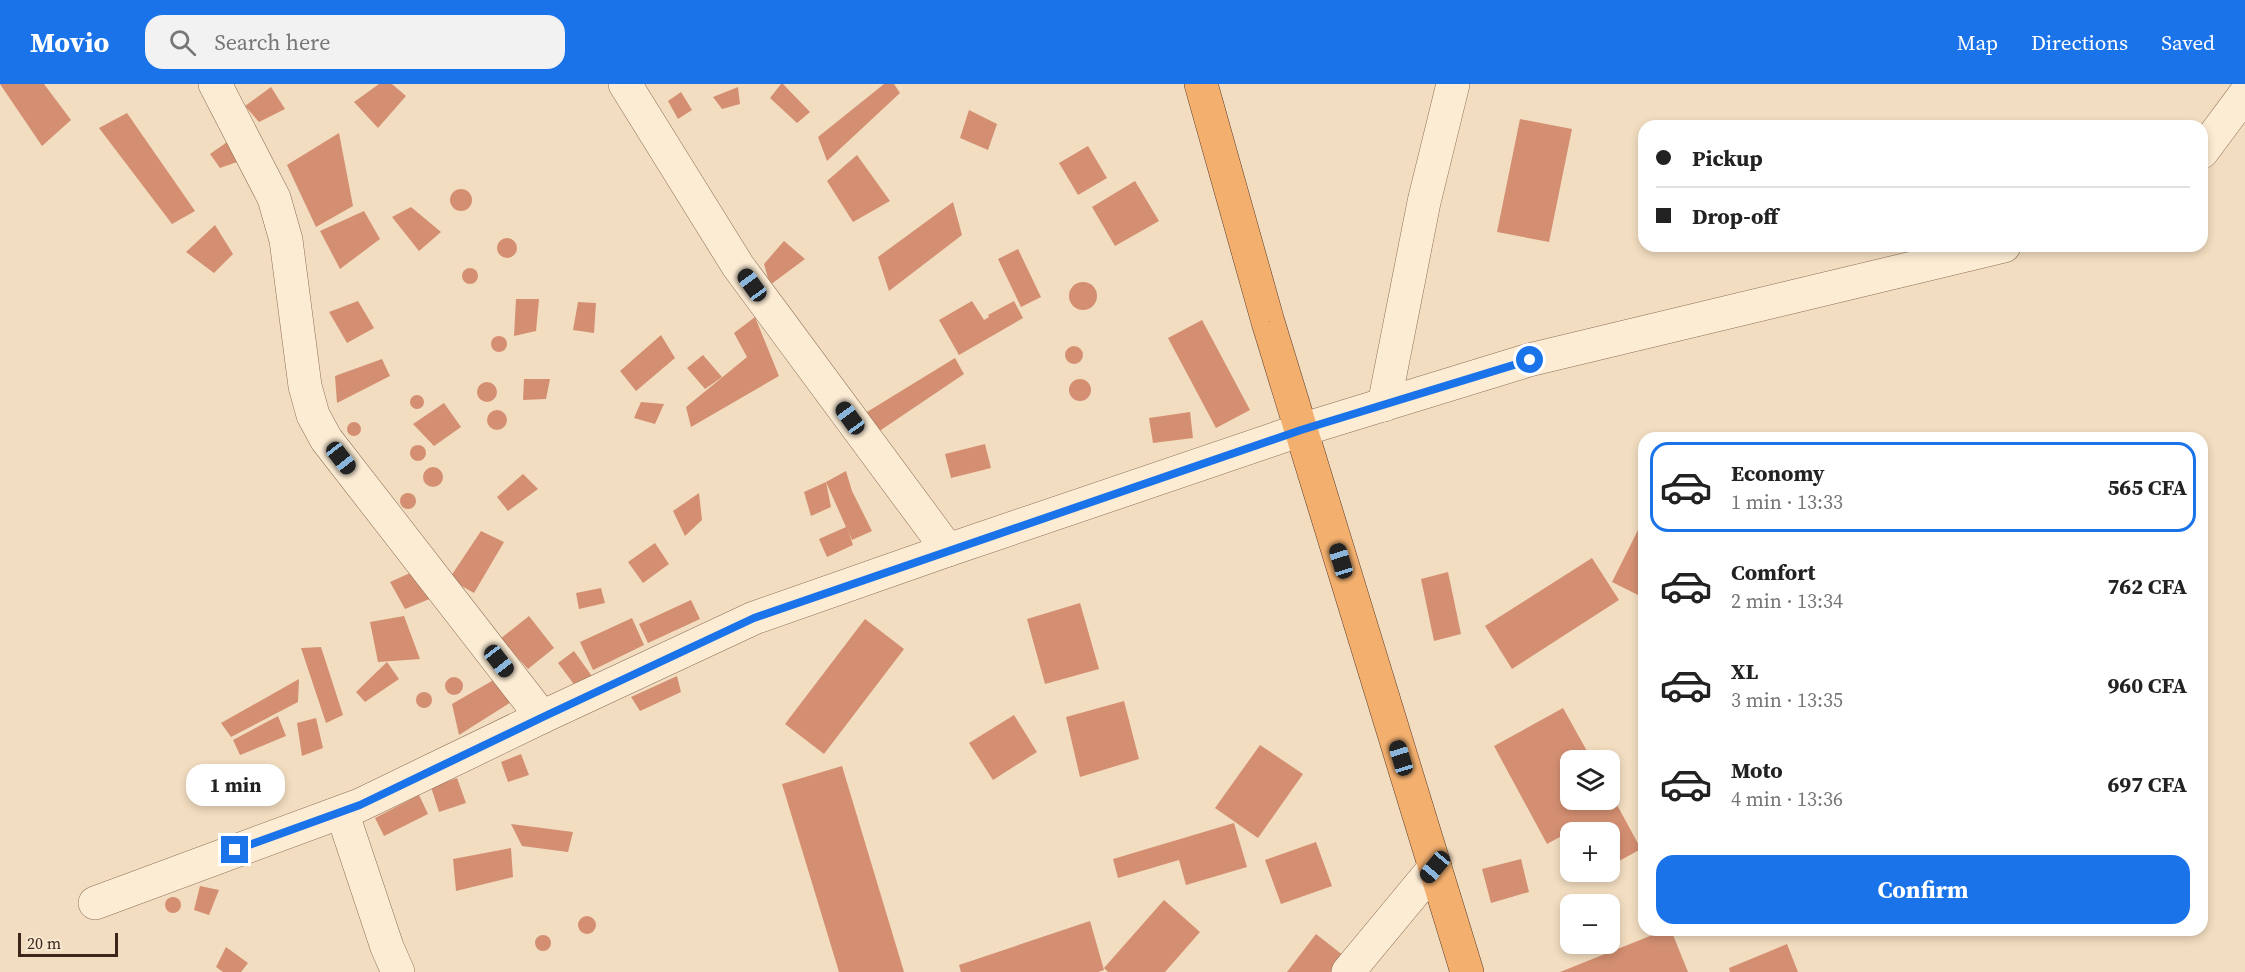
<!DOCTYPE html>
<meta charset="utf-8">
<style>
:root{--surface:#fff;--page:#f2f2f2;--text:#222;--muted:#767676;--line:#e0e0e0;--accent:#1a73e8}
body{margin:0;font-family:"Source Serif 4",serif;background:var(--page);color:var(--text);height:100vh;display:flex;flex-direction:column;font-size:22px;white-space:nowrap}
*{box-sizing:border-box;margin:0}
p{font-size:20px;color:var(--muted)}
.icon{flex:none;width:33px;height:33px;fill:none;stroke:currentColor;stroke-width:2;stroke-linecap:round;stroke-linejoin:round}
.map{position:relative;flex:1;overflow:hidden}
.sheet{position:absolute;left:1638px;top:348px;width:570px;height:504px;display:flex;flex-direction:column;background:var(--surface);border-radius:18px;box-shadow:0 3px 9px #0003}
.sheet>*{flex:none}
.top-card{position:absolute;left:1638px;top:36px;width:570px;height:132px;border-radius:18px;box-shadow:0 3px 9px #0003;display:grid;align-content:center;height:132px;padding:0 18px;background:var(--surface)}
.controls{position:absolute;left:1560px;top:666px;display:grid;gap:12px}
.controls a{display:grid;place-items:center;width:60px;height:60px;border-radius:12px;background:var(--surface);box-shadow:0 3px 9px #0003;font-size:30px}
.scale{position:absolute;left:18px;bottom:15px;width:100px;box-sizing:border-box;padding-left:6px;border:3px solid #3c271c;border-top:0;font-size:16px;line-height:21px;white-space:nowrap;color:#3c271c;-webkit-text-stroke:4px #f9e8d1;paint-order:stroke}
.end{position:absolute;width:27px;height:27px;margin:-14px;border:8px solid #1a73e8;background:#fff;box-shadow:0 0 0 3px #fff}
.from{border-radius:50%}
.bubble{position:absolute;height:42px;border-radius:18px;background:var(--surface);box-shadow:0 3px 9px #0003;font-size:20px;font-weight:700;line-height:42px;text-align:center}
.car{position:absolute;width:18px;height:36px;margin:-18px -9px;border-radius:8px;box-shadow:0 0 4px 2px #0007;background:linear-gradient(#222 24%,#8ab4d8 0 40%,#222 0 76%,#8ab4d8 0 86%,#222 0)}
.top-card b{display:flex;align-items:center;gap:21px;height:57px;font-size:22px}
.top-card b+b{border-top:2px solid var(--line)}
.top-card i{width:15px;height:15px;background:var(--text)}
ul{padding:10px 0 0;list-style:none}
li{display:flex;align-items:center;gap:18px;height:90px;margin:0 12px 9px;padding:0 6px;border:3px solid transparent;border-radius:18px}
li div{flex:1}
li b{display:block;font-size:22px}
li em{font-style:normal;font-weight:700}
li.current{border-color:var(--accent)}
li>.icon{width:54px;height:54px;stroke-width:1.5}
.action{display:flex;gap:12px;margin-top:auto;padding:12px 18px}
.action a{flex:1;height:69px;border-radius:18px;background:var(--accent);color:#fff;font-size:24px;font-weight:700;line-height:69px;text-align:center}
header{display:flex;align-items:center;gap:36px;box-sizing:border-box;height:84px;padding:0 30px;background:var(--accent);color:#fff}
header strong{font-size:28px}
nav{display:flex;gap:33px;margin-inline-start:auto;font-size:21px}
.search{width:420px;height:54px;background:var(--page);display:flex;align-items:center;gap:15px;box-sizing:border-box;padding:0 21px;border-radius:18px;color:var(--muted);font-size:22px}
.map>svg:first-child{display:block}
.building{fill:#d48f72}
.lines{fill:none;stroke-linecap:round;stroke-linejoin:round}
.minor-casing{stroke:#8d6d56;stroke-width:34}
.trunk-casing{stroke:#5b3b2b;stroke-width:34}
.minor{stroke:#fcecd4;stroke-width:33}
.trunk{stroke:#f2af6e;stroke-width:33}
.route{stroke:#1a73e8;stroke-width:8}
</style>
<header>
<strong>Movio</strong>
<div class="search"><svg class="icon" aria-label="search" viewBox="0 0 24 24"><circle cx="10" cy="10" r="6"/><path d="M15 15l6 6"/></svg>Search here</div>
<nav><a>Map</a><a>Directions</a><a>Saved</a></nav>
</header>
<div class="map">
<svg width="2245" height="888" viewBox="0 0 2245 888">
<rect width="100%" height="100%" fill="#f2ddc0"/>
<g class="building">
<polygon points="0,0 44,0 71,36 42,62"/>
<polygon points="379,0 392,0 406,12 378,44 354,18"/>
<polygon points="781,0 783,0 810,28 797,39 770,14"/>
<polygon points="884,0 894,0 900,9 827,77 818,53"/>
<polygon points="271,3 285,25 259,38 245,22"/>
<polygon points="738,3 740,20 722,25 713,13"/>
<polygon points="681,8 692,26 678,35 668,17"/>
<polygon points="969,26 997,40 988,66 960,54"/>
<polygon points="127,29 195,127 172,140 99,44"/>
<polygon points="1520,35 1572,45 1549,158 1497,148"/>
<polygon points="339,49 353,122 316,143 287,81"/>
<polygon points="230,56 237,78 220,84 210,70"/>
<polygon points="1088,62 1107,94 1078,111 1059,79"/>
<polygon points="857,71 890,117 853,138 827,97"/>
<polygon points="1135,97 1159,137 1115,162 1092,123"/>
<circle cx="461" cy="116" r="11"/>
<polygon points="953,118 962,151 889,207 878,173"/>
<polygon points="411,123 441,148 419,167 392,133"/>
<polygon points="364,127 380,155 340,185 320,147"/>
<polygon points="215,141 233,170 214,189 186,168"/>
<circle cx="507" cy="164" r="10"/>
<polygon points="784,157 805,175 770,201 764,180"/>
<polygon points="1018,165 1041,213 1021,223 998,175"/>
<circle cx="470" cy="192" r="8"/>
<circle cx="1083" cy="212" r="14"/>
<polygon points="516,215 539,215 536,247 514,252"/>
<polygon points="358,217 374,244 347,259 329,228"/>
<polygon points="972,217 984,236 989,233 988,231 1014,217 1023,234 959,271 939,236"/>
<polygon points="578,218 596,219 594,249 573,246"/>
<polygon points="755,233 779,292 691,343 686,323 747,273 734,249"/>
<polygon points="1202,236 1250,326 1216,344 1168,254"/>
<polygon points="661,251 675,274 636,307 620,287"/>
<circle cx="499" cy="260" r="8"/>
<circle cx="1074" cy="271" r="9"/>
<polygon points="703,271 722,293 705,305 687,284"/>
<polygon points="955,274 964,290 878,348 862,331"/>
<polygon points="382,275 390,292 337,319 335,292"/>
<polygon points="524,295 550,295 546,315 523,316"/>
<circle cx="1080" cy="306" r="11"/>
<circle cx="487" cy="308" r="10"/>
<circle cx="417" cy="318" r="7"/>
<polygon points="641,318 664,320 655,340 634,334"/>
<polygon points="444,319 461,343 434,362 413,340"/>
<circle cx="497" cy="336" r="10"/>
<polygon points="1190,328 1193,354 1153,359 1149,334"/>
<circle cx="354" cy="345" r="7"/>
<polygon points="985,360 991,384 951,394 945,370"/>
<circle cx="418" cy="369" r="8"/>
<circle cx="433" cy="393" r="10"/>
<polygon points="846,387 852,407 872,447 852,456 848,446 853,461 827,473 819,455 846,443 826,398"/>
<polygon points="523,390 538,405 508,427 497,413"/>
<polygon points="826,398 831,423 811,432 804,408"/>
<circle cx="408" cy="417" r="8"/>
<polygon points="699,409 702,436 685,452 673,427"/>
<polygon points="1644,434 1644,514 1612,498"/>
<polygon points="481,447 504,458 474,509 449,495"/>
<polygon points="655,459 669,480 643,499 628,478"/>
<polygon points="1592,474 1619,516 1512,585 1485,542"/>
<polygon points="1448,488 1461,550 1434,557 1421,495"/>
<polygon points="410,489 432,514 405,525 390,498"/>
<polygon points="601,504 605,519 579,525 576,509"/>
<polygon points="691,516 700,535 648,559 639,540"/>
<polygon points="1080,519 1099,585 1045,600 1027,535"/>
<polygon points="404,532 420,575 378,578 370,538"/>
<polygon points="529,532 554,564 528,585 500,555"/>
<polygon points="632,534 644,561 593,586 580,558"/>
<polygon points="865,535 904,565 824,670 785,640"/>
<polygon points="321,563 343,631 326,639 301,564"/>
<polygon points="574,567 594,595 579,607 558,579"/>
<polygon points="387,578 399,595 365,618 356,608"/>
<polygon points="677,592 681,608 640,627 631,613"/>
<circle cx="454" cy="602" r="9"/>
<polygon points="497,594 511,618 459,651 452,620"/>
<polygon points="299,595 298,618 231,653 221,639"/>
<circle cx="424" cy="616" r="8"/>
<polygon points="1124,617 1139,675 1080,693 1066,633"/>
<polygon points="1563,624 1592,676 1570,676 1570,716 1610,716 1610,708 1641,765 1610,782 1610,748 1570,748 1570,756 1567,749 1547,760 1494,662"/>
<polygon points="1014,631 1037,668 993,696 969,659"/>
<polygon points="278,632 286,652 240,671 233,656"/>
<polygon points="316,634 323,664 302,672 297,639"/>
<polygon points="1260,661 1303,690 1258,754 1215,724"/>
<polygon points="521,670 529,691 508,698 501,678"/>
<polygon points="842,682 904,888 839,888 782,700"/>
<polygon points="457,694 466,719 439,728 431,703"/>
<polygon points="419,711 428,730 384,752 375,734"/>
<polygon points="1234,739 1247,783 1186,801 1179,776 1118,794 1113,775"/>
<polygon points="511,740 573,748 568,768 522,762"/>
<polygon points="1316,758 1332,802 1281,820 1265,776"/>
<polygon points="511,764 513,793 456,807 453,775"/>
<polygon points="1521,775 1529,808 1491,819 1482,785"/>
<polygon points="200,802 219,806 209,831 194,826"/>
<circle cx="173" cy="821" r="8"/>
<polygon points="1164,816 1200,848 1165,888 1108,888 1104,884"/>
<circle cx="587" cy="841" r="9"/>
<polygon points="1090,837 1104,886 1098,888 961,888 959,881"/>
<polygon points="1665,846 1671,846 1688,888 1560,888"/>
<polygon points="1316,850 1344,872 1332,888 1287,888"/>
<circle cx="543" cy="859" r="8"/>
<polygon points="1787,860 1798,888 1730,888 1729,884"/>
<polygon points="226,863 248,879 241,888 223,888 216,883"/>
</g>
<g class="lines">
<g class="minor-casing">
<g id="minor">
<polyline points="215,0 274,114 286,156 305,302 313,331 326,355 542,633"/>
<polyline points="625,0 738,182 948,466"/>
<polyline points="2202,68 2245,10"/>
<polyline points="1384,321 1424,118 1453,0"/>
<polyline points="342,728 387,863 398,888"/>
<polyline points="95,819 360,721 542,633 754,534 948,466 1301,346 1529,276 2004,162"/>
<polyline points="1348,888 1435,783"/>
</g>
</g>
<g class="trunk-casing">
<polyline id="trunk" points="1201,0 1268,238 1467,888"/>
</g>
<use href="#minor" class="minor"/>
<use href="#trunk" class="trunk"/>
</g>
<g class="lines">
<polyline class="route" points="235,766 360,721 543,633 754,534 1301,346 1530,276"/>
</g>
</svg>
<div class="controls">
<a><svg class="icon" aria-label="layers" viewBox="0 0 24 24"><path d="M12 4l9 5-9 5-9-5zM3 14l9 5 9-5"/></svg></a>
<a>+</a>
<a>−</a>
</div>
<div class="scale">20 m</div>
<i class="end from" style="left:1530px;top:276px"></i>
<i class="end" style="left:235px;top:766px"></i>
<div class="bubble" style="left:186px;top:680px;width:99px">1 min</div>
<i class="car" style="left:752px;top:201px;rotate:324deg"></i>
<i class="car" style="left:850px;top:334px;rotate:324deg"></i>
<i class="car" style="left:341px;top:374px;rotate:142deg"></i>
<i class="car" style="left:1341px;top:477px;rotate:343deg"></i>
<i class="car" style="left:499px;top:577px;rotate:142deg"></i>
<i class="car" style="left:1401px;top:674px;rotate:343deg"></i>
<i class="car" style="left:1435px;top:783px;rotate:220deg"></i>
<div class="top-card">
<b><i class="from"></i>Pickup</b>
<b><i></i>Drop-off</b>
</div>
<section class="sheet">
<ul>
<li class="current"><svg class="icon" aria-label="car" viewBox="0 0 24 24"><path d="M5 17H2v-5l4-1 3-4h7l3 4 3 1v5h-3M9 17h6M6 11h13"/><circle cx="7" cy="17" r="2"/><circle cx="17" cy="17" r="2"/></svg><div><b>Economy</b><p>1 min · 13:33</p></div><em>565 CFA</em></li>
<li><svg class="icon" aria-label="car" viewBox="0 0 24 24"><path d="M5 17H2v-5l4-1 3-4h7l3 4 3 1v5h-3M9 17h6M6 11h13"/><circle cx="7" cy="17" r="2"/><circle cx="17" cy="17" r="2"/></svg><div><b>Comfort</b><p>2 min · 13:34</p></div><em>762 CFA</em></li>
<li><svg class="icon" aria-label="car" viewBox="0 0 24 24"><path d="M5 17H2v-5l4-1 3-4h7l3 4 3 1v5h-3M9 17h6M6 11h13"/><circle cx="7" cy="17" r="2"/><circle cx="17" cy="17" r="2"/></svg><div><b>XL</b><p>3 min · 13:35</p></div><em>960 CFA</em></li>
<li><svg class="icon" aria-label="car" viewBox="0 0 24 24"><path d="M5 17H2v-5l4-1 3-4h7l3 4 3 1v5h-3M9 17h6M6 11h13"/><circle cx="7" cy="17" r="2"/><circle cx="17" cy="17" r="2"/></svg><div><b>Moto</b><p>4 min · 13:36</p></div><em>697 CFA</em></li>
</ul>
<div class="action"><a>Confirm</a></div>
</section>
</div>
